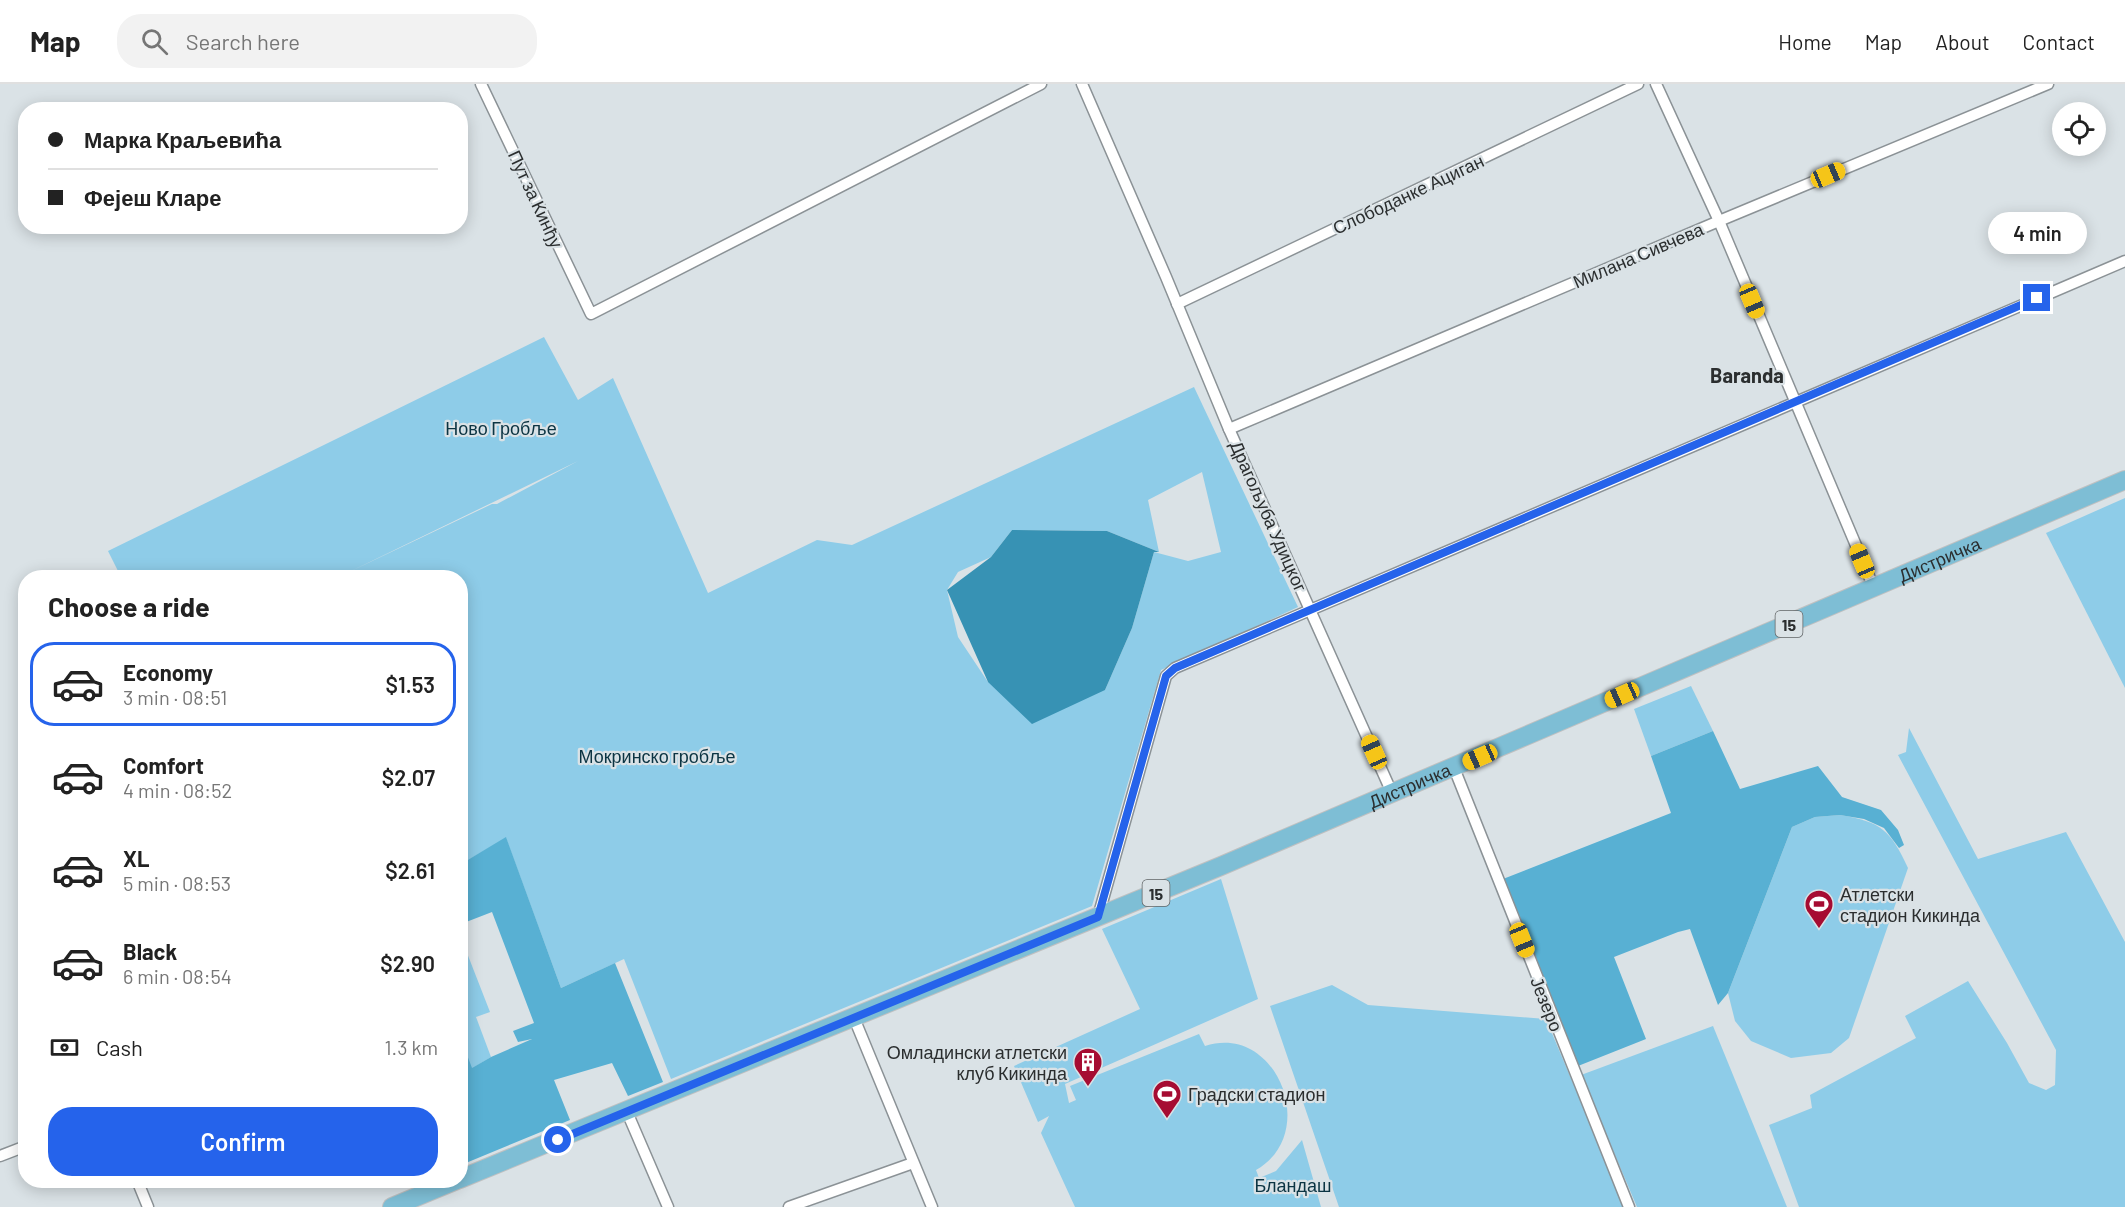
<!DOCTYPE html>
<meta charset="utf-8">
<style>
:root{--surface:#fff;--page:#f2f2f2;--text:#222;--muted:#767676;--line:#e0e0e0;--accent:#2563eb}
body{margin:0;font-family:Barlow,sans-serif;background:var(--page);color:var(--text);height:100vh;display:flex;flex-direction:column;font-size:22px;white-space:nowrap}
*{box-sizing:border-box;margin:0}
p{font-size:20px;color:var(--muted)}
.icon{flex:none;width:33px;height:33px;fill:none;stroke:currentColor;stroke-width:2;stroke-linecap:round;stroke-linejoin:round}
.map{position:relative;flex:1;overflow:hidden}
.drawer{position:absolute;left:18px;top:486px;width:450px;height:618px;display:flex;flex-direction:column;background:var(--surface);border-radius:24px;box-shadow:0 3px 15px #0003}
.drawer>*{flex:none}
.hud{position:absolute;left:18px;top:18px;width:450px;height:132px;border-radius:24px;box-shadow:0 3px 15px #0003;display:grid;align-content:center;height:132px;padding:0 30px;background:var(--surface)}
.buttons{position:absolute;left:2052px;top:18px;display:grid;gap:12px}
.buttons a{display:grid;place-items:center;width:54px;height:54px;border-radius:50%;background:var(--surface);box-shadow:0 3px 15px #0003;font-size:30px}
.end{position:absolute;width:27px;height:27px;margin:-14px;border:8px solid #2563eb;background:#fff;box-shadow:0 0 0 3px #fff}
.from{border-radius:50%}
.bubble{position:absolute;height:42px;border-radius:21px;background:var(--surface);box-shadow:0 3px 15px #0003;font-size:20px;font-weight:600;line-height:42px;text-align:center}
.car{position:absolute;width:18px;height:36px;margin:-18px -9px;border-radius:8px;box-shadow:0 0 4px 2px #0007;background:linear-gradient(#f5c518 24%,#345 0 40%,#f5c518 0 76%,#345 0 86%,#f5c518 0)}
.hud b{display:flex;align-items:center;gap:21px;height:57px;font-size:22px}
.hud b+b{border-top:2px solid var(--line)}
.hud i{width:15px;height:15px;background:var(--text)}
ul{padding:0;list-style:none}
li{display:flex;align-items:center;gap:18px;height:84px;margin:0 12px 9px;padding:0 18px;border:3px solid transparent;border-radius:24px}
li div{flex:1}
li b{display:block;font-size:22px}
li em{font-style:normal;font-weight:600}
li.on{border-color:var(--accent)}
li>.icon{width:54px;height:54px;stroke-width:1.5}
h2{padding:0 30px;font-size:27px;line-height:72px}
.pay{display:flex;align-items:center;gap:15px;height:66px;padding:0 30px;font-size:22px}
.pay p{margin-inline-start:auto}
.primary-button{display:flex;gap:12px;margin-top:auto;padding:12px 30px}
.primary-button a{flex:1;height:69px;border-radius:24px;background:var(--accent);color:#fff;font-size:24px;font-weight:600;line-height:69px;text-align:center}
header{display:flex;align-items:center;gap:36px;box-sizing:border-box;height:84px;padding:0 30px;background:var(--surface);border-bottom:2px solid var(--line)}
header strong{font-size:28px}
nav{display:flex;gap:33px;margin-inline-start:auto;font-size:21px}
.search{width:420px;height:54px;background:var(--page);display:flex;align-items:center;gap:15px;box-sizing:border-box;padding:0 21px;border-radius:24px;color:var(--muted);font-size:22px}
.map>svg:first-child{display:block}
.green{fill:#8ecce8;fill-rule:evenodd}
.forest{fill:#58b0d3}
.water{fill:#3792b4}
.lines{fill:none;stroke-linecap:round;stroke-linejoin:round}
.minor-casing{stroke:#8b9296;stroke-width:13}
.primary-casing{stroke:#bfc0c1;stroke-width:20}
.minor{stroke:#fff;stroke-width:10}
.primary{stroke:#7ebed5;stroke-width:18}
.route{stroke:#2563eb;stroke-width:8}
.labels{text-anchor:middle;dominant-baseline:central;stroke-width:4.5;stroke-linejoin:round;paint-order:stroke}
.shield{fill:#dae2e6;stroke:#606466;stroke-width:1.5}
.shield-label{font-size:16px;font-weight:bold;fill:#2b2e2f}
.street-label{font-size:18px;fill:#2b2e2f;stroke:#dae2e6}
.park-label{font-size:18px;fill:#0b3443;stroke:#dae2e6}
.poi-label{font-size:18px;fill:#2b2e2f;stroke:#dae2e6;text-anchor:start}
.neighbourhood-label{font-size:20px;font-weight:bold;fill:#2b2e2f;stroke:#dae2e6}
</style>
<header>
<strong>Map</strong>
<div class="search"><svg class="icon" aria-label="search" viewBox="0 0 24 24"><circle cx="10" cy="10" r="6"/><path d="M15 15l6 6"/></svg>Search here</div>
<nav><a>Home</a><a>Map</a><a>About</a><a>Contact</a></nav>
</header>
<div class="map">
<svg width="2125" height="1123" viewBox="0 0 2125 1123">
<rect width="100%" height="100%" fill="#dae2e6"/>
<g class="green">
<path d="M 544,253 L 578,316 L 613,294 L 708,509 L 817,456 L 852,461 L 1194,303 L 1298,523 L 1161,586 L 1092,822 L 671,995 L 624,875 L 561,904 L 506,754 L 461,780 L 460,494 L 121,493 L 108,467 ZM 578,377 L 497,420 L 492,420 L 347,489 ZM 1202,388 L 1221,468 L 1188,477 L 1154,468 L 1132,544 L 1105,606 L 988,598 L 958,553 L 947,506 L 958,488 L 991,473 L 1012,446 L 1107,447 L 1159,468 L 1148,416 Z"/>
<polygon points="2125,414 2125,604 2046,449"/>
<polygon points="1691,602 1713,647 1651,672 1634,625"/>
<polygon points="1909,644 1978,775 2066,748 2125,858 2125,1123 1799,1123 1769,1041 1812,1024 1810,1011 1916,954 1905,932 1968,897 2007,959 2029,999 2046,1006 2055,1001 2056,966 1898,671 1906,668"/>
<path d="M 1840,731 C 1882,738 1890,746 1908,784 L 1849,954 L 1831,969 L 1791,974 L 1751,957 L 1735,937 L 1728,909 L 1792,743 L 1815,733 Z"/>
<path d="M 1221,795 L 1258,915 L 1065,1000 L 1069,1019 L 1076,1016 L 1070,1002 L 1199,950 L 1205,962 C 1276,938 1321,1049 1256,1086 L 1259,1094 L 1276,1087 L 1302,1056 L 1321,1123 L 1075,1123 L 1041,1049 L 1049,1032 L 1038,1038 L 1014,982 L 1140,925 L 1102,845 Z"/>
<polygon points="460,851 490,928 476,933 491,973 471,985 461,955"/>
<polygon points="1332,901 1368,921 1546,935 1625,1123 1339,1123 1270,922"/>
<polygon points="1713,942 1787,1123 1637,1123 1581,991"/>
</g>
<g class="forest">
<polygon points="1713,647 1740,705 1818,682 1842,713 1881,726 1898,746 1904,761 1899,764 1884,744 1864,735 1840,731 1815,733 1792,743 1728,909 1718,921 1690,845 1678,848 1614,873 1646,955 1578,982 1503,795 1671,729 1651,672"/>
<polygon points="506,753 561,904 615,879 663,998 628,1012 612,979 554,996 570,1036 461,1081 461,955 472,984 491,973 532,955 518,958 513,947 534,939 492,828 461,840 461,780"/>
</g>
<polygon class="water" points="1012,446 1107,447 1159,468 1154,468 1132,544 1105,606 1032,640 988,598 947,506 991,473"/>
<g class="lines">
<g class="minor-casing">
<g id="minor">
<polyline points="481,0 591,230 1041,0"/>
<polyline points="1082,0 1166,193 1229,345 1392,709"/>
<polyline points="1656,0 1719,137 1874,504"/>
<polyline points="1177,220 1638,0"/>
<polyline points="1229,345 1719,137 2048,0"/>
<polyline points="1454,684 1629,1123"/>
<polyline points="1098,833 1166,592 1175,584 2125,177"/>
<polyline points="854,934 932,1123"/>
<polyline points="627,1028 668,1123"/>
<polyline points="0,1072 26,1062"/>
<polyline points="137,1096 148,1123"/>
<polyline points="789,1123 913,1079"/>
</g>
</g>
<g class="primary-casing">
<g id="primary">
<path id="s1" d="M 460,1095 L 1221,782 L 2125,396"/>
<polyline points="392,1123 457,1096"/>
</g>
</g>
<use href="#minor" class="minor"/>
<use href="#primary" class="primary"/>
</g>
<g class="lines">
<polyline class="route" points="558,1056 1098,833 1166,592 1175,584 2037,214"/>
</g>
<defs>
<g id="stadium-pin" transform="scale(1.5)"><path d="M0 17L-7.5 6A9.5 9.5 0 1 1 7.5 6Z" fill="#a60c32" stroke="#dae2e6"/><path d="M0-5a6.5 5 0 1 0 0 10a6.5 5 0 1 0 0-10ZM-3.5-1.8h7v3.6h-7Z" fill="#fff"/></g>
<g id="building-pin" transform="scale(1.5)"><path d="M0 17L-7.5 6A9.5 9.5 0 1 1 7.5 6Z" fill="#a60c32" stroke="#dae2e6"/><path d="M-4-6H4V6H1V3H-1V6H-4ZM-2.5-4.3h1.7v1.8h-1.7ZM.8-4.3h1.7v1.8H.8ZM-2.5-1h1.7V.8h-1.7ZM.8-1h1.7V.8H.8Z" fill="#fff"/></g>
</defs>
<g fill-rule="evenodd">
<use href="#stadium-pin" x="1819" y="820"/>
<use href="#building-pin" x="1088" y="978"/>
<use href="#stadium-pin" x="1167" y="1010"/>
</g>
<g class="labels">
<g class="shield">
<rect x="1775.5" y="527" width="27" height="26" rx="4.5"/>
<rect x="1142.5" y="796" width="27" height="26" rx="4.5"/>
</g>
<g class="shield-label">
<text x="1789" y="540">15</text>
<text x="1156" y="809">15</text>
</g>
<g class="street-label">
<text transform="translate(1408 110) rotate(-25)">Слободанке Ациган</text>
<text transform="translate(536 115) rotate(65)">Пут за Кинђу</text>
<text transform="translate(1638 171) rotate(-23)">Милана Сивчева</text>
<text transform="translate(1269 432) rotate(66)">Драгољуба Удицког</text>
<text stroke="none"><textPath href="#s1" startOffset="1604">Дистричка</textPath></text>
<text stroke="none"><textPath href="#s1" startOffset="1028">Дистричка</textPath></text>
<text transform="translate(1547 920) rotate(68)">Језеро</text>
</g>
<g class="park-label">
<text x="501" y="344">Ново Гробље</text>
<text x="657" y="672">Мокринско гробље</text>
<text x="1293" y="1101">Бландаш</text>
</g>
<g class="poi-label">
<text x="1840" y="810">Атлетски<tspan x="1840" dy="21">стадион Кикинда</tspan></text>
<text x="1067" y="968" text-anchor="end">Омладински атлетски<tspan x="1067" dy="21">клуб Кикинда</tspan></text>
<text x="1188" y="1010">Градски стадион</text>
</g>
<g class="neighbourhood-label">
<text x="1747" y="291">Baranda</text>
</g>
</g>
</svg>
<div class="buttons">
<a><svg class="icon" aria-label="locate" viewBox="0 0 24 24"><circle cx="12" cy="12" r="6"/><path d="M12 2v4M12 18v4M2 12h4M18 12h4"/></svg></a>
</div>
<i class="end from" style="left:558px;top:1056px"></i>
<i class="end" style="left:2037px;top:214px"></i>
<div class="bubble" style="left:1988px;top:128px;width:99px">4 min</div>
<i class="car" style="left:1828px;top:91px;rotate:67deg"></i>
<i class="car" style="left:1752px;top:217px;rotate:157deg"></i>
<i class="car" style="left:1862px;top:477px;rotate:337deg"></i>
<i class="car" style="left:1622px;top:611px;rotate:246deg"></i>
<i class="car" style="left:1374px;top:668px;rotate:336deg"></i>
<i class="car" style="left:1480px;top:673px;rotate:246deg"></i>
<i class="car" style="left:1522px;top:856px;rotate:158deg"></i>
<div class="hud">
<b><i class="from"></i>Марка Краљевића</b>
<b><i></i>Фејеш Кларе</b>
</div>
<section class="drawer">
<h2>Choose a ride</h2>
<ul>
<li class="on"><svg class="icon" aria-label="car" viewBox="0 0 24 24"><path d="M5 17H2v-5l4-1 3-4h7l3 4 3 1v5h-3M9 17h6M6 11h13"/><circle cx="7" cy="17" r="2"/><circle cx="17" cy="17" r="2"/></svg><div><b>Economy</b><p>3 min · 08:51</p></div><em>$1.53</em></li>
<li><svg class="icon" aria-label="car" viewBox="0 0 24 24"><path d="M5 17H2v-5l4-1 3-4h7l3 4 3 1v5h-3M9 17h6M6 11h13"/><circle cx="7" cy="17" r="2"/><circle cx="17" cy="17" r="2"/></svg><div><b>Comfort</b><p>4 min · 08:52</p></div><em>$2.07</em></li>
<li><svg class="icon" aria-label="car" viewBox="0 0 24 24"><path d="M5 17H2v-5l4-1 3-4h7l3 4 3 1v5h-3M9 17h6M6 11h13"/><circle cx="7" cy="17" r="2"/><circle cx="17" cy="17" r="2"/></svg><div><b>XL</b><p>5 min · 08:53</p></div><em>$2.61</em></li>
<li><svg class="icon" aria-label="car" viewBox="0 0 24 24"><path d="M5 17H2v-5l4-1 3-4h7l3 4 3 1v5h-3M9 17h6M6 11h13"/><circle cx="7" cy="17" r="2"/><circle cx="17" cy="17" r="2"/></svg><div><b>Black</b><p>6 min · 08:54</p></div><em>$2.90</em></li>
</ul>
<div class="pay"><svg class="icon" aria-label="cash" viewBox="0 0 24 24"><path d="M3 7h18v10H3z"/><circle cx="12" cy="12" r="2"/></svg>Cash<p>1.3 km</p></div>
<div class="primary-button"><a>Confirm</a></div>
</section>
</div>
